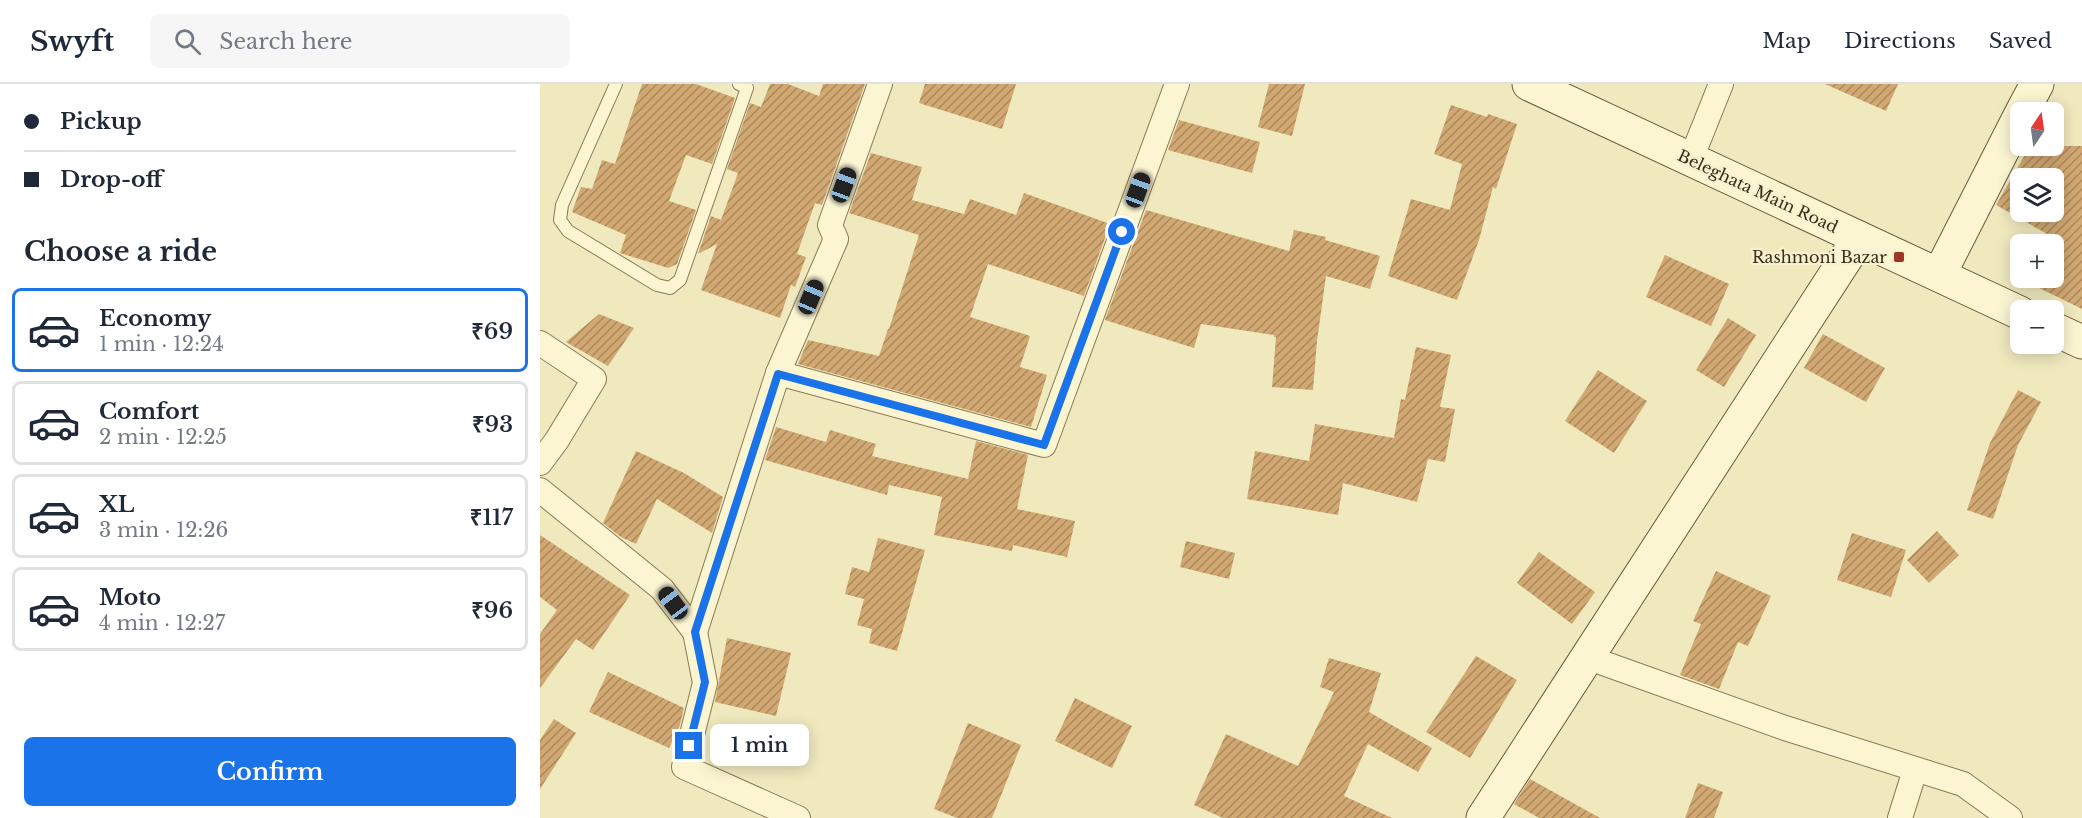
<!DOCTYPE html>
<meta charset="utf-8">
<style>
:root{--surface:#fff;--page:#f6f6f7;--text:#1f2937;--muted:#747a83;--line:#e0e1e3;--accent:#1a73e8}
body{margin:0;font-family:"Libre Baskerville",serif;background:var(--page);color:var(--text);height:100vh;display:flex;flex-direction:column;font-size:22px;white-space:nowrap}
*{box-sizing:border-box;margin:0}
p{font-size:20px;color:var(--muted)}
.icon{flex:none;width:33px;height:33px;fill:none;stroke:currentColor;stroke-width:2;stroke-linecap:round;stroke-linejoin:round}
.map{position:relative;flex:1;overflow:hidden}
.details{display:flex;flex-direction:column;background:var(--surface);width:540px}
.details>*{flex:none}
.guide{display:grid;align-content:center;height:132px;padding:0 24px;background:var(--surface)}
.needle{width:39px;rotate:13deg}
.fabs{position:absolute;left:1470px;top:18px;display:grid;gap:12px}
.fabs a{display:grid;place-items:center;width:54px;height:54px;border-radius:9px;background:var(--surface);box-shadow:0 3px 15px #0003;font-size:30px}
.end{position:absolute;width:27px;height:27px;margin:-14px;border:8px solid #1a73e8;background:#fff;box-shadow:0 0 0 3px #fff}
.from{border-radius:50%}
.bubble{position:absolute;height:42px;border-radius:9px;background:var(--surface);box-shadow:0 3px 15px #0003;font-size:20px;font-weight:600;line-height:42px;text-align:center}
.car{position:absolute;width:18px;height:36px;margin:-18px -9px;border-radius:8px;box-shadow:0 0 4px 2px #0007;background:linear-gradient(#222 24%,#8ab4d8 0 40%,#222 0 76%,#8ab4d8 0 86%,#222 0)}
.guide b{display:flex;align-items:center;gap:21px;height:57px;font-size:22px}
.guide b+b{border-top:2px solid var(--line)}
.guide i{width:15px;height:15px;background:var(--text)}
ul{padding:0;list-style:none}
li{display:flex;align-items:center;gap:18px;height:84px;margin:0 12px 9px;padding:0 12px;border:3px solid var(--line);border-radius:9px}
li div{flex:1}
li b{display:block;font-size:22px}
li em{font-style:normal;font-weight:600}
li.on{border-color:var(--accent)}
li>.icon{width:54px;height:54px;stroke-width:1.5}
h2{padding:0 24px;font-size:27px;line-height:72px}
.action{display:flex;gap:12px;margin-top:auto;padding:12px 24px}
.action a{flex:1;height:69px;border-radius:9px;background:var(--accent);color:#fff;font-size:24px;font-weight:600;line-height:69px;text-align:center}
header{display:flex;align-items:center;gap:36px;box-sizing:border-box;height:84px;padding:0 30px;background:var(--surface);border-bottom:2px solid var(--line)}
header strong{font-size:28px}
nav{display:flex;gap:33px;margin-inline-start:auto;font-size:21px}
.search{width:420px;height:54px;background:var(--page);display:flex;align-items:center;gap:15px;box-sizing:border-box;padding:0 21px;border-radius:9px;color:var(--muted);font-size:22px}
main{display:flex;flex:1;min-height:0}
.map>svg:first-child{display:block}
.building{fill:url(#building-hatch);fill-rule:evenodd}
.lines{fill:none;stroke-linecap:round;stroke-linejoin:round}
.lane-casing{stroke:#897a56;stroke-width:14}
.street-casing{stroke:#897a56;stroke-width:26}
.secondary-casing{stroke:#6b5a39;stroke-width:35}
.lane{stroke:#fbf5d2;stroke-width:12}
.street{stroke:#fbf5d2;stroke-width:24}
.secondary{stroke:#fbf5d2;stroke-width:33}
.route{stroke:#1a73e8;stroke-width:8}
.poi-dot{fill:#9c3523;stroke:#f7f2ce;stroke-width:2}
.labels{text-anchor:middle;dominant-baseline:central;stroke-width:4.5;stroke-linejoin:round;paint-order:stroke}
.street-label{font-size:16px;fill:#382e1b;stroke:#f7f2ce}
.poi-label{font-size:16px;fill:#382e1b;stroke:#f7f2ce;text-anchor:end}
</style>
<header>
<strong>Swyft</strong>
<div class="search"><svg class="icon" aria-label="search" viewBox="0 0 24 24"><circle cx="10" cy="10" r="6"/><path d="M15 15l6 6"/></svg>Search here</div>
<nav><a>Map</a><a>Directions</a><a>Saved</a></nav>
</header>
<main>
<section class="details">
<div class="guide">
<b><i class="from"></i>Pickup</b>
<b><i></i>Drop-off</b>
</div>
<h2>Choose a ride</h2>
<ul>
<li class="on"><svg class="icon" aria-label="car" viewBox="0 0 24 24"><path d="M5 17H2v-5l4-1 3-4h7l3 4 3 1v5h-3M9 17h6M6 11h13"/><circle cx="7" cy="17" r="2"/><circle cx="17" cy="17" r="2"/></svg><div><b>Economy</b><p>1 min · 12:24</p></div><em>₹69</em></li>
<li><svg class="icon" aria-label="car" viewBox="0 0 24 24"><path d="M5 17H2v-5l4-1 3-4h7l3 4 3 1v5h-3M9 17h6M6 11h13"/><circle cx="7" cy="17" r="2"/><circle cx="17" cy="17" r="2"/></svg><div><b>Comfort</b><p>2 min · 12:25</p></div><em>₹93</em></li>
<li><svg class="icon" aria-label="car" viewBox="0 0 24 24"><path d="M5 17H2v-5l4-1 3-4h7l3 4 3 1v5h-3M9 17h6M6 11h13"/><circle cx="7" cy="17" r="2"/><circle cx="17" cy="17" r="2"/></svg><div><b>XL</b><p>3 min · 12:26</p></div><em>₹117</em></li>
<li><svg class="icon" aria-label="car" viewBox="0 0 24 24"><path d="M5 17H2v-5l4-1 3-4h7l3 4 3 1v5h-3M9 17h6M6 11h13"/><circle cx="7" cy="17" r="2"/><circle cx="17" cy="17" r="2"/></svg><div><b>Moto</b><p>4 min · 12:27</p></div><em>₹96</em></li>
</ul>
<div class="action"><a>Confirm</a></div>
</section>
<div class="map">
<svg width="1542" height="734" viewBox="0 0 1542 734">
<defs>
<pattern id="building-hatch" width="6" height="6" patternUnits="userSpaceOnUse" patternTransform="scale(1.5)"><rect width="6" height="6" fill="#d1a872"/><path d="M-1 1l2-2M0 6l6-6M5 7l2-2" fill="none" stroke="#ab895d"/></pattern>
</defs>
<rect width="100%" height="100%" fill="#f0e9be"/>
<g class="building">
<polygon points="102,0 156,0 195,14 172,80 146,71 129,117 156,126 137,180 128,184 80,169 86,151 32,128 41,103 52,105 62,76 75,80"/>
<polygon points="230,0 248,0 279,12 283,0 325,0 282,121 275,119 257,170 266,173 255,203 251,201 240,234 161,206 177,160 158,170 171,132 181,136 198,89 187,85 210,19 221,23"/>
<polygon points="385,0 476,0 462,45 379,19"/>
<polygon points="729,0 765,0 752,52 718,43"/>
<polygon points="1285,0 1358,0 1346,27"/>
<polygon points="911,21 947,33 948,30 977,40 956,105 953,103 939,156 917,216 848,192 871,115 910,126 922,80 894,70"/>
<polygon points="639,36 720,58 712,89 628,66"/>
<path d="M 1490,62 L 1542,62 L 1542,225 L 1485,197 L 1486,194 L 1514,194 L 1514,160 L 1502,160 L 1507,150 L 1456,121 ZM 1480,94 L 1514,94 L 1514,128 L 1480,128 Z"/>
<polygon points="331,69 382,83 372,116 424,130 430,115 476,131 484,109 570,140 544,212 448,180 430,233 490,252 480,283 507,291 491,343 258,280 268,256 339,272 348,245 349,245 379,151 309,129"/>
<polygon points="606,126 749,167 754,146 786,153 785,156 840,172 830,205 786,192 777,257 773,306 732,303 736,253 734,253 734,251 661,240 654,264 565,236"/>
<polygon points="1125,171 1189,200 1171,242 1106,213"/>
<polygon points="59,230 94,244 68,282 26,258"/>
<polygon points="1188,234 1216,251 1184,303 1156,286"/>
<polygon points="1283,250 1345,284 1326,318 1264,284"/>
<polygon points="876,263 911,271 900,323 915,325 905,378 888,375 877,418 803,399 798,431 707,415 715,367 769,377 775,340 854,354 861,315 865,316"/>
<polygon points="1058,286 1107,317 1074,369 1025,337"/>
<polygon points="1478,306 1501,318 1478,361 1453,435 1427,426 1450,359"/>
<polygon points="236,343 286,358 290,346 336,360 332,372 428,395 436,357 488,371 477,425 535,437 527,473 473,461 472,467 394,451 402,413 349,401 347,411 225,376"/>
<polygon points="96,367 144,389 183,413 172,449 117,415 96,460 81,453 63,439"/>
<polygon points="1397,447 1419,471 1389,499 1367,476"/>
<polygon points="1312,449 1366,466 1351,513 1297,496"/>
<polygon points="0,451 90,511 53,566 36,555 0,604 0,550 17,526 0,513"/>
<polygon points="338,454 385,466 357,567 329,559 332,545 317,541 324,515 305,510 312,483 329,488"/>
<polygon points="646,457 695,469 689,495 640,483"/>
<polygon points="999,468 1055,508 1032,540 977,499"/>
<polygon points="1176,487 1231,512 1208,562 1198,558 1179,605 1140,591 1161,540 1153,537"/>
<polygon points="187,554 251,569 236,632 175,618"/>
<polygon points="936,572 977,596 930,674 886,648"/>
<polygon points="789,574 841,589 829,628 892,664 878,688 828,660 804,712 852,734 683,734 654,721 686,650 758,682 794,608 780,603"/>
<polygon points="68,588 144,624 140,641 129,664 49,628"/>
<polygon points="535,614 592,642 572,684 515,657"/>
<polygon points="14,635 36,649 0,705 0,656"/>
<polygon points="428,639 481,661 452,734 417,734 394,725"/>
<polygon points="990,695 1060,734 999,734 974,720"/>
<polygon points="1158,699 1183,708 1174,734 1145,734"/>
</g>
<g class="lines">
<g class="lane-casing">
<polyline id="lane" points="76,0 22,121 20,136 28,147 117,201 130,204 140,196 207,4 199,0"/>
</g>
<g class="street-casing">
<g id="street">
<polyline points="1151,75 1181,0"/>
<polyline points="0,259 54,295 17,356 0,379"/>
<polyline points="238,289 504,361 637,0"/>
<polyline points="0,406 122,505 155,548 165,599 144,683 258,734"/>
<polyline points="155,548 238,289 296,155 290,141 340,0"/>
<polyline points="1049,574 1245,644 1423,700 1470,734"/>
<polyline points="1360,734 1375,686"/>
</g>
</g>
<g class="secondary-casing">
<g id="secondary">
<polyline points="989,0 1480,229"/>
<polyline points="1482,28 1497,0"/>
<polyline points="1399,191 1480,32"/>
<polyline points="1514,245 1542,258"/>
<polyline points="943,734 1319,154"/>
</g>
</g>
<use href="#lane" class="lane"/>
<use href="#street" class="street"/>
<use href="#secondary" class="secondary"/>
</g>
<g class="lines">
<polyline class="route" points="149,662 165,598 155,548 238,290 504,361 582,148"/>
</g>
<rect class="poi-dot" x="1353" y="167" width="12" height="12" rx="3"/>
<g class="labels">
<g class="street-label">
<text transform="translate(1218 107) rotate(25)">Beleghata Main Road</text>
</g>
<g class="poi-label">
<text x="1347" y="173">Rashmoni Bazar</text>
</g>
</g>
</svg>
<div class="fabs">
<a><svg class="needle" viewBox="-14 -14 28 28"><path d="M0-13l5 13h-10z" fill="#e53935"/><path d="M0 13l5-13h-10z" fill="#747a83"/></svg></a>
<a><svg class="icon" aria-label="layers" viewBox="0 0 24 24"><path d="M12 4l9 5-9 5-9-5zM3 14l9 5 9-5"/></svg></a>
<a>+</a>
<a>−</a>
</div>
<i class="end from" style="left:582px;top:148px"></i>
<i class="end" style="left:149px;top:662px"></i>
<div class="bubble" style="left:170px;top:640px;width:99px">1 min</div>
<i class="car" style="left:304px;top:101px;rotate:20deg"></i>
<i class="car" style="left:598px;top:106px;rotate:20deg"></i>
<i class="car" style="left:271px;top:213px;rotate:23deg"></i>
<i class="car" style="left:133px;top:519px;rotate:323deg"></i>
</div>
</main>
